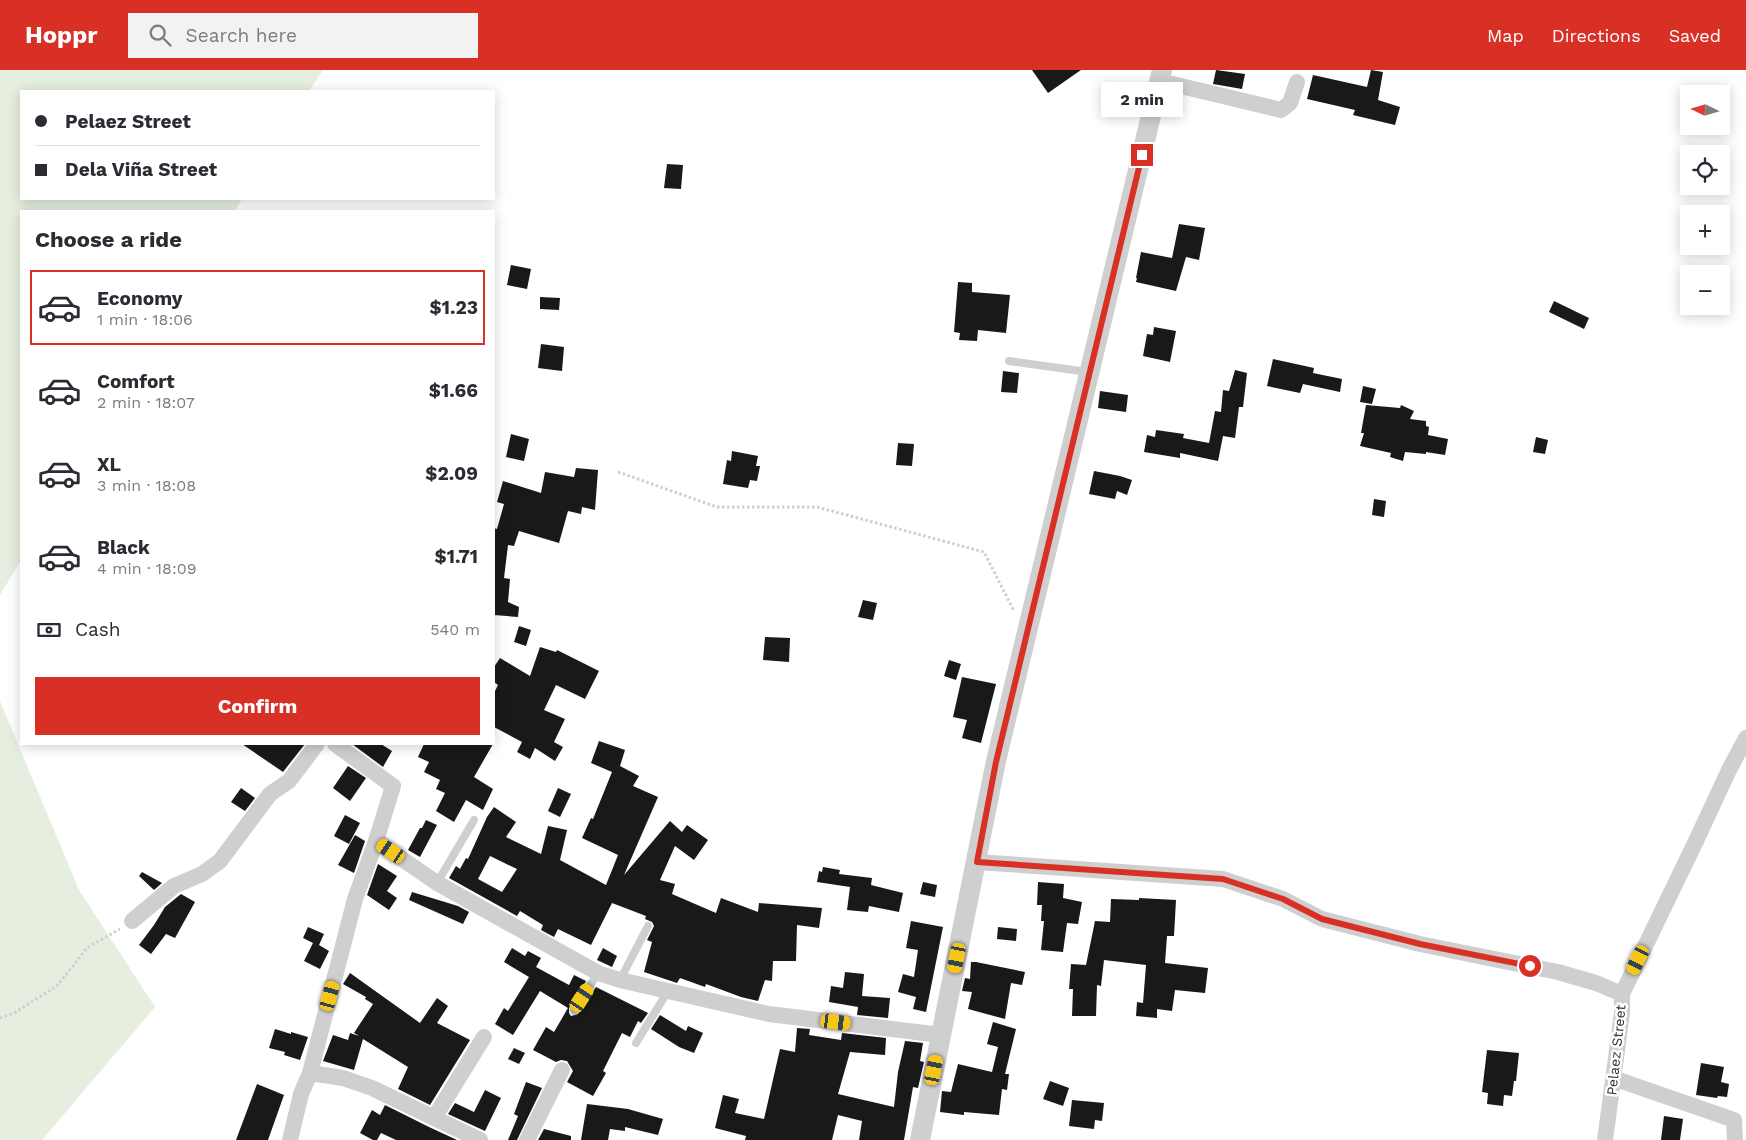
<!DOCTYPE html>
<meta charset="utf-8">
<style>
:root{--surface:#fff;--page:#f2f2f3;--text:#2b2b33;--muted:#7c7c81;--line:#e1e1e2;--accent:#d93025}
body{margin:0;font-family:"Work Sans",sans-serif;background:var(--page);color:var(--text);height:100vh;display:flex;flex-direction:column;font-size:19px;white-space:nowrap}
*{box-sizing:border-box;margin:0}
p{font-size:16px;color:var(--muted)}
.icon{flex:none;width:28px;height:28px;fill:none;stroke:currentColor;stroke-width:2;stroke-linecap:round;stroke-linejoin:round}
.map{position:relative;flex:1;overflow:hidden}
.panel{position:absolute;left:20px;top:140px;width:475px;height:535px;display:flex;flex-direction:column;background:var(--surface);border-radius:0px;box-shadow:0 2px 12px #0003}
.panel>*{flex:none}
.top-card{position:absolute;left:20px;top:20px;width:475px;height:110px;border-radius:0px;box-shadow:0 2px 12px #0003;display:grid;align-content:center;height:110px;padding:0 15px;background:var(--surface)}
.needle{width:32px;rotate:275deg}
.controls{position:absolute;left:1680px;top:15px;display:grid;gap:10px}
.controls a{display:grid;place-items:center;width:50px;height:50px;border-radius:0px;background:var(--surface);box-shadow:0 2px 12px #0003;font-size:25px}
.end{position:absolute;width:22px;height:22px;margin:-11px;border:6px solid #d93025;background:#fff;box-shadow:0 0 0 2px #fff}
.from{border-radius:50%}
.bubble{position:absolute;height:35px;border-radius:0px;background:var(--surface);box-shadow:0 2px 12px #0003;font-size:16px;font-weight:700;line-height:35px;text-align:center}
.car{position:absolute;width:15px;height:30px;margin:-15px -8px;border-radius:6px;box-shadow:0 0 4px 1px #0007;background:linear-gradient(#f5c518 24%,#345 0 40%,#f5c518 0 76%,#345 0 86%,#f5c518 0)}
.top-card b{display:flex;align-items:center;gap:18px;height:48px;font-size:19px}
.top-card b+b{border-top:1px solid var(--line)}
.top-card i{width:12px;height:12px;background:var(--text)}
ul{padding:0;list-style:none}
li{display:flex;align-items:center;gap:15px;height:75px;margin:0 10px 8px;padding:0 5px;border:2px solid transparent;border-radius:0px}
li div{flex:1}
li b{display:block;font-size:19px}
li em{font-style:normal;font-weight:700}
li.current{border-color:var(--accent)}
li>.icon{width:45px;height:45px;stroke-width:1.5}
h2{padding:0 15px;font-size:22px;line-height:60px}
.pay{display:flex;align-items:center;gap:12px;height:55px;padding:0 15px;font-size:19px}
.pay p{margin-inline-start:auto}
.action{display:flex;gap:10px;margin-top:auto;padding:10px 15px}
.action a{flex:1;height:58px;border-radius:0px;background:var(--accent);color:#fff;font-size:20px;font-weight:700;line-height:58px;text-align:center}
header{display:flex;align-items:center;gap:30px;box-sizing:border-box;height:70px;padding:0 25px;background:var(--accent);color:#fff}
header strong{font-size:24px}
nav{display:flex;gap:28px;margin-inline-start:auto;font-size:18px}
.search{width:350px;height:45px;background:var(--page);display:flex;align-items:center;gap:12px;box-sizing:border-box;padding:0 18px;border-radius:0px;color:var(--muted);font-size:19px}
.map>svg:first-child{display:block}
.green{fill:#e6efdf}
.building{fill:#191919;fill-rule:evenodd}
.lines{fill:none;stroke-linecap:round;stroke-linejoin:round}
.path{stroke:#cfcfcf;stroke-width:3;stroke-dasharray:2.5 2.5;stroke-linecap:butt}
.service{stroke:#cfcfcf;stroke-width:8}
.minor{stroke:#cfcfcf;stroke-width:16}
.tertiary{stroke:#cfcfcf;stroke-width:20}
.route{stroke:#d93025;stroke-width:6}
.labels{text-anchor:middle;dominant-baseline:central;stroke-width:5;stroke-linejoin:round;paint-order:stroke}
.street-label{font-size:14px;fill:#323232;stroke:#fff}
</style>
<header>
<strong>Hoppr</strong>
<div class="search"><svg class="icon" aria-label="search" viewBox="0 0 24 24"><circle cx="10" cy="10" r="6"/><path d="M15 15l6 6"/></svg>Search here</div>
<nav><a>Map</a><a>Directions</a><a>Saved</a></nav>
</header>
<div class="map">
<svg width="1746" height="1070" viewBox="0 0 1746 1070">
<rect width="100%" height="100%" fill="#fff"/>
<g class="green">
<polygon points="0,0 323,0 309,21 21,21 21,129 242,129 235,141 21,141 21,490 0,525"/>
<polygon points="0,631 79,820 155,937 42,1070 0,1070"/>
</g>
<g class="building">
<polygon points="1032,0 1081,0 1048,23"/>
<polygon points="1216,0 1245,4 1242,19 1213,14"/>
<polygon points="1371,0 1383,2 1378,30 1400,37 1395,55 1353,45 1355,40 1307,29 1313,5 1367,17"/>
<polygon points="667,94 683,95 681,119 664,118"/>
<polygon points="1179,154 1205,158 1199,190 1186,187 1176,221 1136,212 1137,208 1136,208 1141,182 1172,188"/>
<polygon points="511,195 531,199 527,219 507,215"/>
<polygon points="958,212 972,213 972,222 1010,225 1006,263 978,260 977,271 959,270 960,263 954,262"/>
<polygon points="540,227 560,228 559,240 540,239"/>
<polygon points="1554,231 1589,248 1584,259 1549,242"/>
<polygon points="1154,257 1176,261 1170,292 1143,286 1147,264 1153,265"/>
<polygon points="541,274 564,277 562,301 538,298"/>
<polygon points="1273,289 1314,298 1313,303 1342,309 1340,322 1303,314 1300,323 1267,316"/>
<polygon points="1235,300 1247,303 1243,337 1239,337 1235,368 1223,366 1218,391 1180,383 1180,388 1144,382 1147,365 1155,367 1156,360 1184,364 1183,368 1209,373 1215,341 1221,342 1223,320 1229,321"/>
<polygon points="1003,301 1019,303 1017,323 1001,322"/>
<polygon points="1363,316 1376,319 1372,334 1360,332"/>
<polygon points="1100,321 1128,325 1126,342 1098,338"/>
<polygon points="1366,335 1400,338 1401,335 1414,341 1410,349 1426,351 1426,356 1429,357 1428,365 1448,369 1445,385 1426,382 1426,384 1405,382 1403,391 1390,387 1391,383 1360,376 1364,363 1361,363"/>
<polygon points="511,364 529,369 524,391 506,387"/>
<polygon points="1536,367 1548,370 1545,384 1533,382"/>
<polygon points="898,373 914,374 912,396 896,395"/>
<polygon points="732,381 758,386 756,396 760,396 757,411 750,410 748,418 723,414 727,390 731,391"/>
<polygon points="576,398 598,400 595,440 582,437 581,444 568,441 559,473 519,461 514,476 508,475 504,508 510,509 508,532 519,537 518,547 494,545 494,458 497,459 504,434 497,432 503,411 541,423 545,402 574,407"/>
<polygon points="1094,401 1120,406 1132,410 1127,425 1117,421 1115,429 1089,424"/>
<polygon points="1374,429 1386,431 1384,447 1372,445"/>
<polygon points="863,530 877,533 873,550 858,547"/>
<polygon points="519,556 531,560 526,576 514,572"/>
<polygon points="765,567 790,568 789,592 763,590"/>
<polygon points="540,577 556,582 557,580 599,601 585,629 556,615 544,640 565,649 554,672 563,677 555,691 535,678 530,689 517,682 522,672 494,657 494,623 498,615 494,612 494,597 500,588 530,606"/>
<polygon points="949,590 961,594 956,610 944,606"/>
<polygon points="962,607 996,614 981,673 962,668 967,650 953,647"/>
<path d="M 599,671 L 625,680 L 620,696 L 639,706 L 633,716 L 658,727 L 624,805 L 670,751 L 682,762 L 687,755 L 708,770 L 694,790 L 675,776 L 660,810 L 675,814 L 672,824 L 716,843 L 721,828 L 758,842 L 759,833 L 822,838 L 819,858 L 797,855 L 796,891 L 773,891 L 772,911 L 765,910 L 758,931 L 741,927 L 706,914 L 705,917 L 680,908 L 677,913 L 644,902 L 652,872 L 647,870 L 654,856 L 652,852 L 645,849 L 646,846 L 612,833 L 591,875 L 558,859 L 554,867 L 541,860 L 543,855 L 520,841 L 517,846 L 449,808 L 456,796 L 460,799 L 466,788 L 468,789 L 487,747 L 494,737 L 516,752 L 506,767 L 541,784 L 548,756 L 567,760 L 560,790 L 606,815 L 618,785 L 582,768 L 591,748 L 593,749 L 612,702 L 591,693 ZM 490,786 L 517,799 L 502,822 L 478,809 Z"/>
<polygon points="242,674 305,674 283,702"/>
<polygon points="352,674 381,674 392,681 383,697"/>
<polygon points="424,674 493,674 474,707 493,719 483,740 466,730 454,752 436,741 445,723 436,719 440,710 424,702 429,692 418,687"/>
<polygon points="348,696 366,708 350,731 333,718"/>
<polygon points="241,718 255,728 245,741 231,732"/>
<polygon points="558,718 571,724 560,747 548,741"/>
<polygon points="345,745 360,753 349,774 334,766"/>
<polygon points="426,750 437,755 420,787 408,780 420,758 422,758"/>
<polygon points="355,765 365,771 354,803 338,795"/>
<polygon points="378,794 397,806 387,821 397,828 389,840 367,825"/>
<polygon points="823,797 840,800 839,804 872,808 871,815 903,823 899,842 869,836 868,842 847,840 850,817 817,812 819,801 822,802"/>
<polygon points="142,802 162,813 154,820 139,806"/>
<polygon points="923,812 937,815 935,827 920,824"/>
<polygon points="1038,812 1064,814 1063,828 1082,832 1078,854 1067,853 1063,882 1041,880 1044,851 1041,851 1042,835 1037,835"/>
<polygon points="412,822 458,836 469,842 463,854 409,830"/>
<polygon points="181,824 195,832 175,868 166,864 151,884 139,875 154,855 165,837"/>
<polygon points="1139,828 1176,830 1174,866 1167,866 1165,893 1208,898 1205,923 1175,920 1172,941 1157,939 1157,948 1136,946 1137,932 1143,933 1146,895 1104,890 1101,916 1097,915 1096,946 1072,946 1073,919 1069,919 1071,894 1086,895 1095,851 1110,852 1111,829 1139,830"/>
<polygon points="911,851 943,857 926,942 913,939 916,927 898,922 903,904 914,907 918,880 906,878"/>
<polygon points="308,857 324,864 319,875 329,881 320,899 304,891 313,873 303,868"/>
<polygon points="998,857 1017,859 1016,871 997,869"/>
<polygon points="512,878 525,886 528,881 541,888 536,897 569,915 574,905 586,911 569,938 569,943 571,946 578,944 596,917 648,943 641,953 638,951 630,967 622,963 603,1001 606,1003 593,1026 567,1012 573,1001 567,991 561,990 556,992 533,980 546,957 554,962 568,938 540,921 513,965 495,954 504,938 508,941 529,907 504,892"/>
<polygon points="603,878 617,886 612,897 597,890"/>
<polygon points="971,892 976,892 1025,902 1022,915 1011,913 1005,949 968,939 972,922 962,921 965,908 970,909"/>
<polygon points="845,902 864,904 862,926 890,928 888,948 857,945 858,937 829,932 831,916 843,918"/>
<polygon points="350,903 420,953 437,928 448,936 437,953 470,970 430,1035 398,1019 408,997 363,969 354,1000 323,991 333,965 348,970 350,963 359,966 354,963 373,934 365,929 366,927 343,914"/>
<polygon points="660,945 686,961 688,956 703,963 694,983 679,977 651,959"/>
<polygon points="993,952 1016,959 1005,1004 1009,1004 1007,1020 1002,1019 999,1045 964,1042 964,1045 940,1042 942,1021 951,1022 958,994 992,1002 998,977 987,974"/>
<polygon points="797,958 810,959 809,965 841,970 842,963 886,968 885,985 850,982 838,1024 894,1037 898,1002 905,971 923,973 920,991 924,992 918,1018 913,1017 904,1070 859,1070 862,1051 838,1045 832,1070 745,1070 746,1066 715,1058 723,1025 739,1029 735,1043 764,1049 780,979 795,982"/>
<polygon points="275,959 291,964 291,962 308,967 300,990 284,985 285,982 269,978"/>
<polygon points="514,978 525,983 519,994 508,989"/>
<polygon points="1487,980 1519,983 1516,1011 1514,1011 1512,1026 1504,1025 1503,1036 1487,1034 1488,1023 1482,1022"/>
<polygon points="1701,993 1724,997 1721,1012 1729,1014 1727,1027 1718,1026 1717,1028 1696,1025"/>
<polygon points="1050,1011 1069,1018 1063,1036 1043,1029"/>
<polygon points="526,1012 542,1018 517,1070 508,1070 518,1046 514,1044"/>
<polygon points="257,1014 284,1025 268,1070 236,1070"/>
<polygon points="485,1020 501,1028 485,1061 448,1044 455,1033 474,1042"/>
<polygon points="1072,1030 1104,1033 1102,1051 1095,1050 1094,1059 1069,1056"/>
<polygon points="587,1034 628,1039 663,1049 658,1065 625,1057 625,1061 610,1059 608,1070 581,1070"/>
<polygon points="385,1035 429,1057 457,1070 396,1070 381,1063 377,1070 373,1070 360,1063 372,1040 380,1045"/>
<polygon points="1664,1046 1683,1049 1680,1070 1661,1070"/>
<polygon points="544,1059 571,1066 571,1070 538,1070"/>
</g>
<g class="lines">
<g class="path">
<polyline points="618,402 717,437 817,437 984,482 1014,541"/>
<polyline points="0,948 14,943 57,916 87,878 120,859"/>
</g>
<g class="service">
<polyline points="1009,291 1088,302"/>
<polyline points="437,813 474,750"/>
<polyline points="620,910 648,856"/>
<polyline points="574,941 598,903"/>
<polyline points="636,973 668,921"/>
</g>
<g class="minor">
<polyline points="1160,11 1281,40 1290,33 1297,12"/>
<polyline points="376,771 437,813 598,903 620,910 769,944 941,965"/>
<polyline points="977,792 1223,809 1283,829 1322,849 1420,874 1558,902 1596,913 1622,924 1622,943 1605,1070"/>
<polyline points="132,851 174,816 202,804 220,791 270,724 289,711 317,674"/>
<polyline points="1622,924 1696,771 1729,700 1746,668"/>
<polyline points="310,1003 343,1008 372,1018 480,1070"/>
<polyline points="1613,1008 1734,1050 1735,1070"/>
<polyline points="434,1048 484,967"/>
<polyline points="290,1070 301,1024 310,1003 355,829 376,771 393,716 335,674"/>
<polyline points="527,1070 562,1000"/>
</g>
<polyline class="tertiary" points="920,1070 996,691 1162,0"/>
</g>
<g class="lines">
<polyline class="route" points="1142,85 996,692 977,792 1223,809 1283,829 1322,849 1420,874 1530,896"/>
</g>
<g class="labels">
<g class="street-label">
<text transform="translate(1616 980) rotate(-84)">Pelaez Street</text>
</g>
</g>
</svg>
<div class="controls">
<a><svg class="needle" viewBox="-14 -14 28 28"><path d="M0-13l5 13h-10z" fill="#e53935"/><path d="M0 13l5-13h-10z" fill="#7c7c81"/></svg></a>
<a><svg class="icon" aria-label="locate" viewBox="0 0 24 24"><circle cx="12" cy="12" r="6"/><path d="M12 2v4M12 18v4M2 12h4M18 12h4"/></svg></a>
<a>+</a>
<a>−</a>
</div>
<i class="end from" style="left:1530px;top:896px"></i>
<i class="end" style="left:1142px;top:85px"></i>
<div class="bubble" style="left:1101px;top:12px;width:82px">2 min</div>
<i class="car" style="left:391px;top:781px;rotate:304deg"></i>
<i class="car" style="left:957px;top:888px;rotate:191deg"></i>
<i class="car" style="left:1638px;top:890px;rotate:206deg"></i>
<i class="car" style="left:330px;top:926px;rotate:15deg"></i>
<i class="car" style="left:582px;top:928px;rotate:33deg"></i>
<i class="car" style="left:836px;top:952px;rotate:97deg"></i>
<i class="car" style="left:934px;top:1000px;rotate:11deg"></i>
<div class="top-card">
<b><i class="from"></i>Pelaez Street</b>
<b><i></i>Dela Viña Street</b>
</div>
<section class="panel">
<h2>Choose a ride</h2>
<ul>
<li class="current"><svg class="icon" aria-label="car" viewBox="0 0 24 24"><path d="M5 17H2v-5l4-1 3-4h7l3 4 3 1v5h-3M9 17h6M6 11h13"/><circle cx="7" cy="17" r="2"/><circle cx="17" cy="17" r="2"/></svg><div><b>Economy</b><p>1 min · 18:06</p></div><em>$1.23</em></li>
<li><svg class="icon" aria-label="car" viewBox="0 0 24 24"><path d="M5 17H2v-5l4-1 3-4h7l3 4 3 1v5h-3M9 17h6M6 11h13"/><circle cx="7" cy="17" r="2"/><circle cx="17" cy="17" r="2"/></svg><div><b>Comfort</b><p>2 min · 18:07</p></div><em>$1.66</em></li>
<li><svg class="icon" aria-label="car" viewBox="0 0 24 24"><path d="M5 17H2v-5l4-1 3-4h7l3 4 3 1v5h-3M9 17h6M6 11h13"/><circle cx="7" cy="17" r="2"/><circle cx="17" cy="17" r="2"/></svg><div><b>XL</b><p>3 min · 18:08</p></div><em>$2.09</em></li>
<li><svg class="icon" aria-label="car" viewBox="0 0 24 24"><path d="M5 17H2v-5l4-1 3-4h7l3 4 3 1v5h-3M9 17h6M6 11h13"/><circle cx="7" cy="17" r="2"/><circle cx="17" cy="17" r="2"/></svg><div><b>Black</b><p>4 min · 18:09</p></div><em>$1.71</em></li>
</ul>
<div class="pay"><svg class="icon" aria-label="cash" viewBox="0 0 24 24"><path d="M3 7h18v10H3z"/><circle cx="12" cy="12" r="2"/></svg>Cash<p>540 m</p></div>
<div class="action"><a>Confirm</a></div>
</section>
</div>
